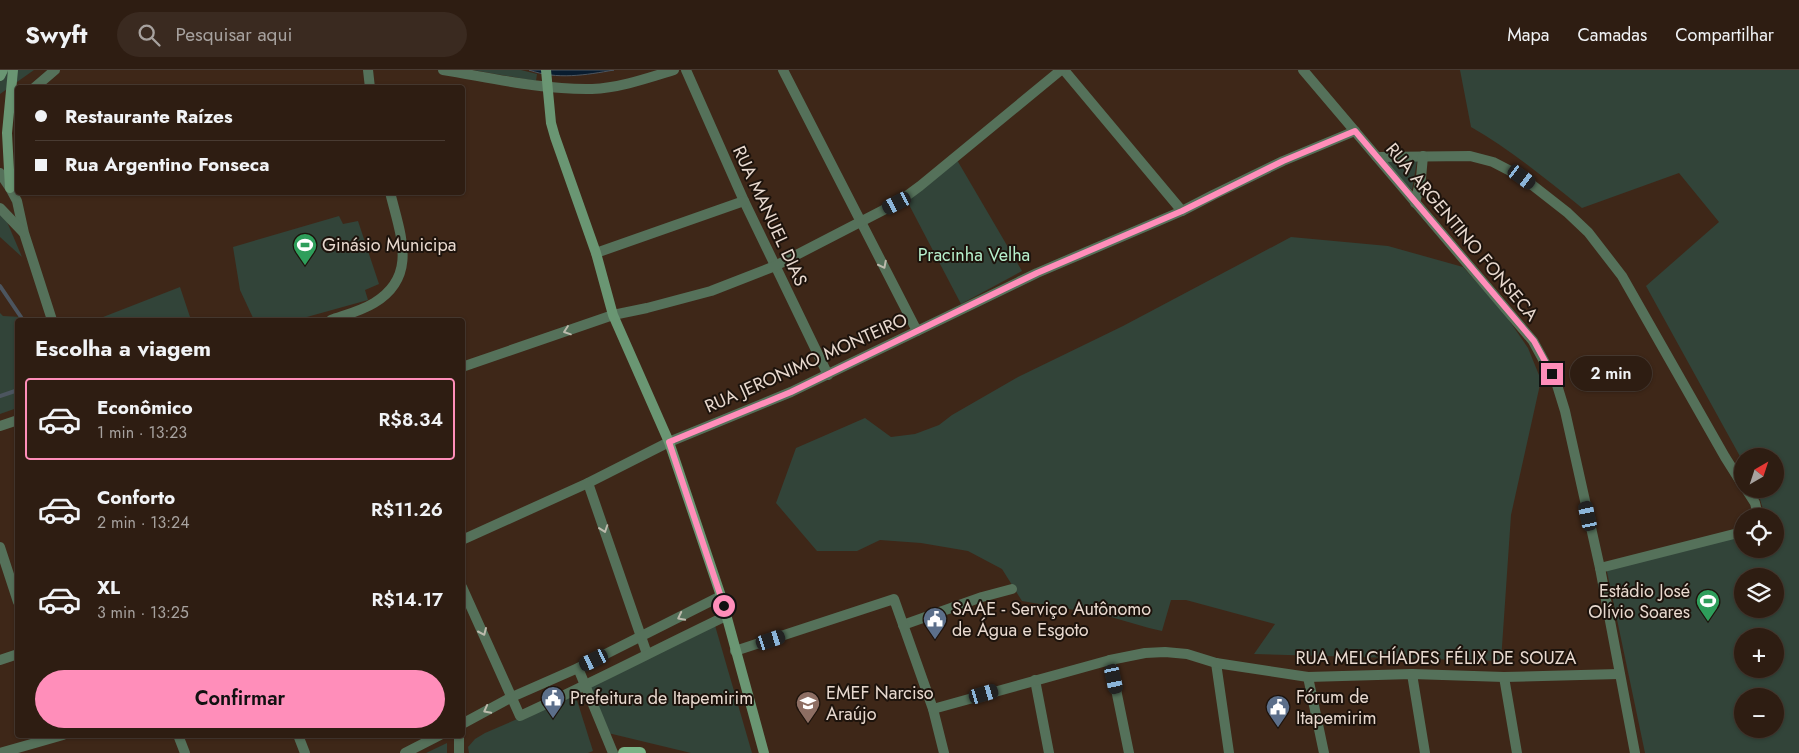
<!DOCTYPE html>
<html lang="pt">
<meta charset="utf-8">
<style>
:root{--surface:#2e1d12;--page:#3a2a20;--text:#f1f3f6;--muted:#a7a29f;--line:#493b32;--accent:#ff8eba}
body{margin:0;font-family:Jost,sans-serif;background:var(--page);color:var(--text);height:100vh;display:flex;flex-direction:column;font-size:19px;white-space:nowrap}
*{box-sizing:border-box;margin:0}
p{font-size:16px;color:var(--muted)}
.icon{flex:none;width:28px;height:28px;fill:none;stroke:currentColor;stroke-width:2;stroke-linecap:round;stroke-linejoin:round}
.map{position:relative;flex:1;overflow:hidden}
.panel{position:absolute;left:15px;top:248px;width:450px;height:420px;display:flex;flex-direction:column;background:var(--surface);border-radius:5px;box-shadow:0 1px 4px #0004,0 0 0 1px var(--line)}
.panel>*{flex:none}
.hud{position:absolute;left:15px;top:15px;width:450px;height:110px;border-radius:5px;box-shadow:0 1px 4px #0004,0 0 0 1px var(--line);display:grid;align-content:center;height:110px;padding:0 20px;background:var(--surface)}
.needle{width:32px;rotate:39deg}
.fabs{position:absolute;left:1734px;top:378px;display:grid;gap:10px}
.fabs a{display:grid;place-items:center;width:50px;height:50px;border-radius:50%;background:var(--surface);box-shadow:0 1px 4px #0004,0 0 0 1px var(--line);font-size:25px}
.end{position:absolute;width:22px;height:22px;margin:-11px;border:6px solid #ff8eba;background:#111;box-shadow:0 0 0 2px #111}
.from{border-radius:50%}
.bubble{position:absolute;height:35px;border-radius:18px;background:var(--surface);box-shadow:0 1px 4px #0004,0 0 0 1px var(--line);font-size:16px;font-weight:600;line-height:35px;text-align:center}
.car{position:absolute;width:15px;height:30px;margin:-15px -8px;border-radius:6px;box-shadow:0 0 4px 1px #0007;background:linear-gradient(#222 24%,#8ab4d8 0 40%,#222 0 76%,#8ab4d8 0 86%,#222 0)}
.hud b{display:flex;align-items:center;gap:18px;height:48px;font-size:19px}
.hud b+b{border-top:1px solid var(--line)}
.hud i{width:12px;height:12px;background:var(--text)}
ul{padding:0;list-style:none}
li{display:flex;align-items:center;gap:15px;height:82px;margin:0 10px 8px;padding:0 10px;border:2px solid transparent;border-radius:5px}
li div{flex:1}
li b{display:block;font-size:19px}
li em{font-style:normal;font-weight:600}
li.selected{border-color:var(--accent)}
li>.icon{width:45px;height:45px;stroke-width:1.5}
h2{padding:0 20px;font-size:22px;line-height:60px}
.action{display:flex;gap:10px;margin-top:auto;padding:10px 20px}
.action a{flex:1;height:58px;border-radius:30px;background:var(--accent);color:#111;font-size:20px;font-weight:600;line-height:58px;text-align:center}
header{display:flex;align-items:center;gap:30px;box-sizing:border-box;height:70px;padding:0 25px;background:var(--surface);border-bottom:1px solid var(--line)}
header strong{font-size:24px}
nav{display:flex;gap:28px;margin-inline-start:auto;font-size:18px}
.search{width:350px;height:45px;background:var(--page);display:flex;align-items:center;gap:12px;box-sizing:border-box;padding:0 18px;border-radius:28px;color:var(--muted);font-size:19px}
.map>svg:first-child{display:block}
.green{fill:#324439;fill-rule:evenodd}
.water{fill:#091c2f;stroke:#4c555f}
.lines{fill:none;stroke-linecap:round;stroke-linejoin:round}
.stream{stroke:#4c555f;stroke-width:4}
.street{stroke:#55715a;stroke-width:10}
.secondary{stroke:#6a9673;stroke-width:10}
.primary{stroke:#7ab386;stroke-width:12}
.oneway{stroke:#bcbaac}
.route{stroke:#ff8eba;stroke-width:6}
.labels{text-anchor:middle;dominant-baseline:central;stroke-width:4;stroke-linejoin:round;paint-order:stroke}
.street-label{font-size:18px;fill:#e8d9cf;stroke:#1d130c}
.poi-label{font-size:18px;fill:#e8d9cf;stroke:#1d130c;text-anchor:start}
.park-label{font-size:18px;fill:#b6efcc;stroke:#1d130c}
</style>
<header>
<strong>Swyft</strong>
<div class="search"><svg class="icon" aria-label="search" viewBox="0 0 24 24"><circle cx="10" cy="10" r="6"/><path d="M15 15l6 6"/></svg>Pesquisar aqui</div>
<nav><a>Mapa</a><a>Camadas</a><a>Compartilhar</a></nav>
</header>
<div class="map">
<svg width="1799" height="683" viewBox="0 0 1799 683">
<rect width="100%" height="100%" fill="#3e2718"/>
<g class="green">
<polygon points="0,0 34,0 0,24"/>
<polygon points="473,0 521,0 537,4 536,11"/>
<path d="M 1460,0 L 1799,0 L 1799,683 L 1645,683 L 1606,497 L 1742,460 L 1742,479 L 1775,479 L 1775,446 L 1765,446 L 1757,419 L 1775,419 L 1775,386 L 1742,386 L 1742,390 L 1646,216 L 1719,152 L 1679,103 L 1582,138 C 1546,109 1511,80 1471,57 ZM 1742,506 L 1775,506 L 1775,539 L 1742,539 ZM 1742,566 L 1775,566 L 1775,599 L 1742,599 ZM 1742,626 L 1775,626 L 1775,659 L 1742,659 Z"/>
<polygon points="957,90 1022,201 961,234 906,129"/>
<polygon points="1383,90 1417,91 1412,120"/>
<polygon points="0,139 2,140 22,187 0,167"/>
<polygon points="339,146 343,154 358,151 379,214 365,220 368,230 296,250 254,250 240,220 233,177"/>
<polygon points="1291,167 1388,176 1463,197 1504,243 1528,278 1541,310 1511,445 1501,591 1254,584 1275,554 1186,530 1171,530 1162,561 1149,558 1104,545 1022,531 1002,499 968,481 921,473 880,470 857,481 817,481 776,433 796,378 865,348 891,367 915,364 939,355 952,345 1018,307 1123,256"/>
<polygon points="180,217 191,250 98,250 98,249"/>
<polygon points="0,243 3,246 40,248 41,250 18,250 17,338 0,344"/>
<polygon points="714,552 752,683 691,683 608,663 589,615"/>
<polygon points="575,624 593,681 588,683 469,683 468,677 475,669 485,663"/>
<polygon points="447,673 447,683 426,683"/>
</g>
<path class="water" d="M 529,0 L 614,0 C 586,5 557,10 529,0 Z"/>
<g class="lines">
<g class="stream">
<polyline points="0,216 23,250"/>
<polyline points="0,326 18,320"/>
</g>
<g class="street">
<polyline points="368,0 370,18"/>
<path d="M 443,0 C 492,8 542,20 592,19 C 619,18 648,8 674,0"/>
<polyline points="686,0 744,131 828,305"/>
<polyline points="783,0 917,261"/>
<polyline points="1064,0 1182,141"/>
<polyline points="1303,0 1533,271 1557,315 1565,341 1600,498 1635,683"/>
<polyline points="34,18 55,0"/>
<polyline points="1377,87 1470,86 1493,92 1522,107 1568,143 1588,162 1622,206 1725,387 1742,414"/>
<polyline points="0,103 10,118 17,131 24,163 52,250"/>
<polyline points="1415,133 1421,108 1423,86"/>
<polyline points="0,138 23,162"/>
<polyline points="596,183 744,131"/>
<path d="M 331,250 C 345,245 361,241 374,233 C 419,206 400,164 390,122"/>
<polyline points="462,297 613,245 647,238 711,221 775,196 897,133 920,116 1061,0"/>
<polyline points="0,356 18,350"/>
<polyline points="588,413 647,584"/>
<polyline points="1746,419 1755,433 1758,446"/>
<polyline points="462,470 588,413 669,372 791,322 1037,203 1182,141 1213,125 1283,91 1355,61"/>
<polyline points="0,477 18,532"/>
<polyline points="1600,498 1742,462"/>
<path d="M 462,517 L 520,646 C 590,614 657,579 726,546"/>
<polyline points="903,555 982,527 1012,519"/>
<polyline points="735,581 894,529 933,639 944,683"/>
<polyline points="0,590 18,584"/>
<polyline points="1110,590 1129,683"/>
<polyline points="1216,593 1229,683"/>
<polyline points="578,598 613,683"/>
<polyline points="1412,604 1425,683"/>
<polyline points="1308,607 1324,683"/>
<polyline points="1504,607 1517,683"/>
<polyline points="1035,610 1049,683"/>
<polyline points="933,639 1110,590 1145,583 1165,582 1187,584 1216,593 1308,607 1412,604 1504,607 1619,604"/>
<polyline points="462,654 512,627 578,598 721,526"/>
<polyline points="178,665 185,683"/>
<polyline points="298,665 305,683"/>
<polyline points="459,665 459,683"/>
<polyline points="0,683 63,665"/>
<polyline points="405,683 440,665"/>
</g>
<g class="secondary">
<polyline points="546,0 551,53 555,67 596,183 613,245 669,372 721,526 764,683"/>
<polyline points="0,6 3,0"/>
<polyline points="10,118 7,63 13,0"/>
</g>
<polyline class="primary" points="624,683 640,683"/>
</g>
<defs><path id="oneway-chevron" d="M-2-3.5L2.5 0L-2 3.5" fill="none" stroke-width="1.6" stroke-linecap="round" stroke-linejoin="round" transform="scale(1.25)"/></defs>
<g class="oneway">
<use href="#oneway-chevron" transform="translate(883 195) rotate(63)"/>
<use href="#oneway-chevron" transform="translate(567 261) rotate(161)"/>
<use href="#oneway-chevron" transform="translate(604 459) rotate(71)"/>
<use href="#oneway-chevron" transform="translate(681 547) rotate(153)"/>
<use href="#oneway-chevron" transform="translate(483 562) rotate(66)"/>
<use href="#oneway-chevron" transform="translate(487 640) rotate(152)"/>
</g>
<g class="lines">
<polyline class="route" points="724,536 669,372 791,322 1037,203 1182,141 1283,91 1355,61 1534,271 1552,304"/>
</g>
<defs>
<g id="stadium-pin" transform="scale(1.25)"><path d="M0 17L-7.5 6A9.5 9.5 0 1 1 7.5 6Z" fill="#2e9e5b" stroke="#1d130c"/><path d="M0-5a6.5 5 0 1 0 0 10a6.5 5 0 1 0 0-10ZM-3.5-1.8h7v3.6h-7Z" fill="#fff"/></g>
<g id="civic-pin" transform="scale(1.25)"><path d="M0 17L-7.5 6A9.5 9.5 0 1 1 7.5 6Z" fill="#5c6f8a" stroke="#1d130c"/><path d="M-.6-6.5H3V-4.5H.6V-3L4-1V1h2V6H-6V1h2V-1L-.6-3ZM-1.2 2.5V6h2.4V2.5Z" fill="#fff"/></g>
<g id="school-pin" transform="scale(1.25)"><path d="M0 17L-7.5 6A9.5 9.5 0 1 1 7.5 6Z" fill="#8d6e63" stroke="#1d130c"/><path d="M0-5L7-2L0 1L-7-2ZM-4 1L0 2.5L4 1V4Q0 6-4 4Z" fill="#fff"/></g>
</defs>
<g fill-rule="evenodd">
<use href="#stadium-pin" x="305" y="175"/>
<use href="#stadium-pin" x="1708" y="531"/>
<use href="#civic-pin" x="935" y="549"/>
<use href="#civic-pin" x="553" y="628"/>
<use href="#school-pin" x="808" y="633"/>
<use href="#civic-pin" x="1278" y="637"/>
</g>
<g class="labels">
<g class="street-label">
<text transform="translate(770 146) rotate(65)">RUA MANUEL DIAS</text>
<text transform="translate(1462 162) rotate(50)">RUA ARGENTINO FONSECA</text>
<text transform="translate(806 293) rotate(-24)">RUA JERONIMO MONTEIRO</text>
<text x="1436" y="588">RUA MELCHÍADES FÉLIX DE SOUZA</text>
</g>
<g class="poi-label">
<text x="322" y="175">Ginásio Municipa</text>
<text x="1690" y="521" text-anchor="end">Estádio José<tspan x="1690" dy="21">Olívio Soares</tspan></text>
<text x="952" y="539">SAAE - Serviço Autônomo<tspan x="952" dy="21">de Água e Esgoto</tspan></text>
<text x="826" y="623">EMEF Narciso<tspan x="826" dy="21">Araújo</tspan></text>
<text x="1296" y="627">Fórum de<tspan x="1296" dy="21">Itapemirim</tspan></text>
<text x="570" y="628">Prefeitura de Itapemirim</text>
</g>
<g class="park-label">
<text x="974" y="185">Pracinha Velha</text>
</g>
</g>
</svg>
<div class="fabs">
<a><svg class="needle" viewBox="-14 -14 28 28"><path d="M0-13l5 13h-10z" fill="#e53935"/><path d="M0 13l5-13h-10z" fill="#a7a29f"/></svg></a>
<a><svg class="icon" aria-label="locate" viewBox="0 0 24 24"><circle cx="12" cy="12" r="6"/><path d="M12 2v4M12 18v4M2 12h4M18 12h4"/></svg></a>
<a><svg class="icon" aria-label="layers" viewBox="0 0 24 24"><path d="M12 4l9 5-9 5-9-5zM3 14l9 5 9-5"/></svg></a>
<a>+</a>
<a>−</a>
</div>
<i class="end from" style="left:724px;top:536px"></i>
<i class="end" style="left:1552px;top:304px"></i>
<div class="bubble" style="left:1570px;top:286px;width:82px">2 min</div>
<i class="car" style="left:1522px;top:107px;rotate:126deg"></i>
<i class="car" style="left:897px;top:133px;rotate:243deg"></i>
<i class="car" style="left:1588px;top:446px;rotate:348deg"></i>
<i class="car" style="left:771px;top:570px;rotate:72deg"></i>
<i class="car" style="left:594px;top:590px;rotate:244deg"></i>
<i class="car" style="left:1114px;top:609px;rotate:168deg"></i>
<i class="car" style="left:984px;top:624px;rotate:74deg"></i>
<div class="hud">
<b><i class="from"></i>Restaurante Raízes</b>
<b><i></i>Rua Argentino Fonseca</b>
</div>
<section class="panel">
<h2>Escolha a viagem</h2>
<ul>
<li class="selected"><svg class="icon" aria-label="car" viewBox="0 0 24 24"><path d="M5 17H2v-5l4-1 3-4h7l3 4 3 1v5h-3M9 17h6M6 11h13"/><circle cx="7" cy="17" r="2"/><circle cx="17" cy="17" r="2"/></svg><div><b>Econômico</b><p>1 min · 13:23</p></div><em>R$8.34</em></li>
<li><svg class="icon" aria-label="car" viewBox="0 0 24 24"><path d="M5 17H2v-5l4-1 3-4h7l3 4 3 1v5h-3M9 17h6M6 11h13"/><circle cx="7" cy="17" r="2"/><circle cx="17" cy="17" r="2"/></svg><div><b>Conforto</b><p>2 min · 13:24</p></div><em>R$11.26</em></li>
<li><svg class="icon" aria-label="car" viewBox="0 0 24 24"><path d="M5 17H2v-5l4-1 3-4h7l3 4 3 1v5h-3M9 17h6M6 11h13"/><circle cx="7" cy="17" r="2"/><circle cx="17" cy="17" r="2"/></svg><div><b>XL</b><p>3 min · 13:25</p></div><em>R$14.17</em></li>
</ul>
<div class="action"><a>Confirmar</a></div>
</section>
</div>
